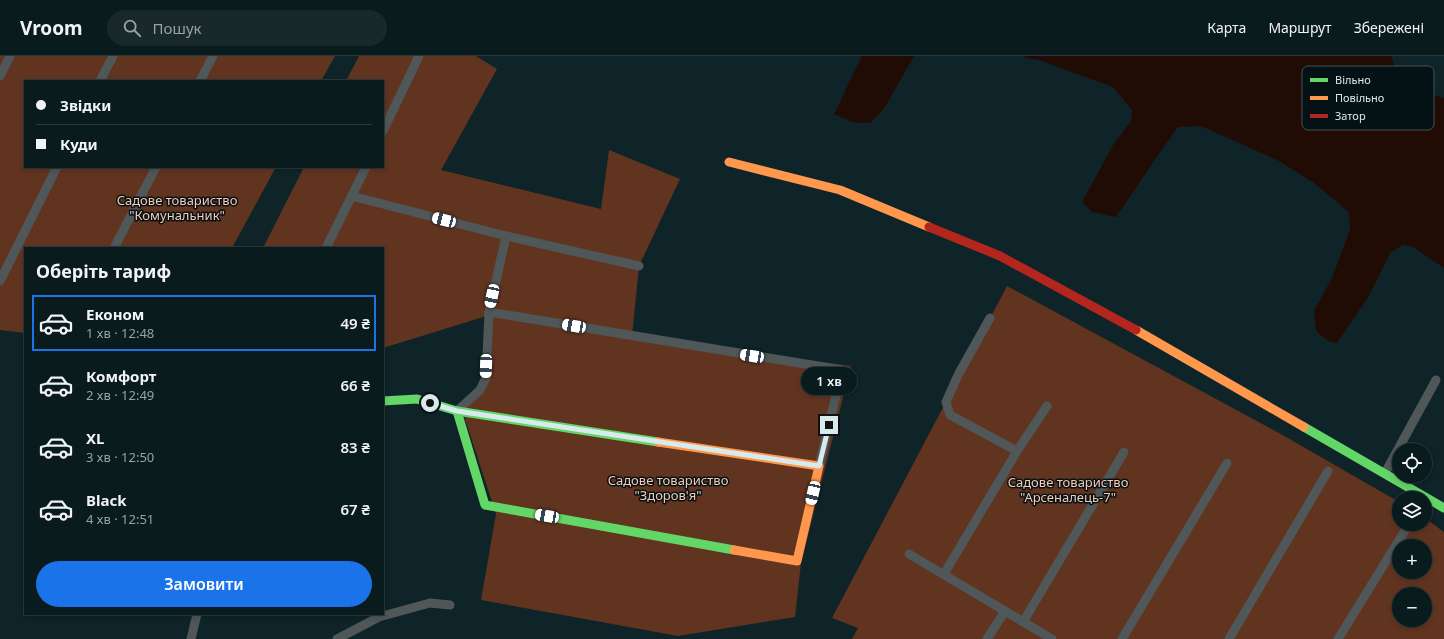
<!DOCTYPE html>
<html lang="uk">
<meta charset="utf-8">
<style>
:root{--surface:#0a1b1e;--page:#18282b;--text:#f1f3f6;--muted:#99a1a4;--line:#2a393c;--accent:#1a73e8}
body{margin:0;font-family:"Noto Sans",sans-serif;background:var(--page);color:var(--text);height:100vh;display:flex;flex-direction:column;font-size:15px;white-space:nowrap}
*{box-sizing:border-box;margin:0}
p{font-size:13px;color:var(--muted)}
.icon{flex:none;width:22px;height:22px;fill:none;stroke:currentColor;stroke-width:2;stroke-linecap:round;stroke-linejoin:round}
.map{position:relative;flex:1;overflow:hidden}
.panel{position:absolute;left:24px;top:191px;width:360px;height:368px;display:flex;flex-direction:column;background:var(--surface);border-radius:0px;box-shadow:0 2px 6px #0003,0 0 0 1px var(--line)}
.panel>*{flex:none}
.guide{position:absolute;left:24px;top:24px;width:360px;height:88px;border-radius:0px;box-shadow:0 2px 6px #0003,0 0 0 1px var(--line);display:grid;align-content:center;height:88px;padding:0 12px;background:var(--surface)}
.tools{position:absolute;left:1392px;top:387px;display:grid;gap:8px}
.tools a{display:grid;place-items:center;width:40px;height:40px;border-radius:50%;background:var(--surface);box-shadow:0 2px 6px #0003,0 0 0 1px var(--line);font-size:20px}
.end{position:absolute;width:18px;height:18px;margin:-9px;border:5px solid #d7ebef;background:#111;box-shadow:0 0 0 2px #111}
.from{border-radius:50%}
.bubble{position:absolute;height:28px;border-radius:14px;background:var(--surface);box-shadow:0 2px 6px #0003,0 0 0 1px var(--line);font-size:13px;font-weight:600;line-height:28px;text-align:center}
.car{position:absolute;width:12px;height:24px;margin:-12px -6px;border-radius:5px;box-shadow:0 0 3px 1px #0007;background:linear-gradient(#fff 24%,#345 0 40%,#fff 0 76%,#345 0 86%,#fff 0)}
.guide b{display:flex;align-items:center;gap:14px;height:38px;font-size:15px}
.guide b+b{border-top:1px solid var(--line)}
.guide i{width:10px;height:10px;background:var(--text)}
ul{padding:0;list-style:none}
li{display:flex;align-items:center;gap:12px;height:56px;margin:0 8px 6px;padding:0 4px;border:2px solid transparent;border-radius:0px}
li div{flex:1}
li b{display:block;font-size:15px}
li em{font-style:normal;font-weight:600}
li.current{border-color:var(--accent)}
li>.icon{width:36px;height:36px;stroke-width:1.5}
h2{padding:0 12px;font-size:18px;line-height:48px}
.cta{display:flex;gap:8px;margin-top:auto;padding:8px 12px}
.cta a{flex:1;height:46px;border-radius:24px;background:var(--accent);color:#fff;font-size:16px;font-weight:600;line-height:46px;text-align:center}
header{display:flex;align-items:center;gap:24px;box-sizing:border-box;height:56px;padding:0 20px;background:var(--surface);border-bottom:1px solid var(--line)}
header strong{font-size:19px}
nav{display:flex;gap:22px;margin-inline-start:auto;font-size:14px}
.search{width:280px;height:36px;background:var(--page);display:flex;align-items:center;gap:10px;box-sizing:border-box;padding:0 14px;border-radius:22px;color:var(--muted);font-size:15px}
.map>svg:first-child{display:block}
.green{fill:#613420;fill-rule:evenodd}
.water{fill:#210c05}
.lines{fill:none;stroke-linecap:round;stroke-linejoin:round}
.street{stroke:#4f5758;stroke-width:9}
.fast{stroke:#63d668;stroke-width:9}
.slow{stroke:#ff974d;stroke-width:9}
.jam{stroke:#b3261e;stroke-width:9}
.route{stroke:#d7ebef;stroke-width:5}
.labels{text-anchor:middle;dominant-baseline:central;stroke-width:3;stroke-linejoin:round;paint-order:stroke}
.park-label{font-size:13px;fill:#f9c9b6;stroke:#041215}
.key{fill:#041215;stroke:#435356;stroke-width:1}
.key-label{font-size:11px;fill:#d7ebef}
</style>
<header>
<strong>Vroom</strong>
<div class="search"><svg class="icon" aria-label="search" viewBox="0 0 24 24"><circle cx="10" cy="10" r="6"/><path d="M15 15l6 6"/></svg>Пошук</div>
<nav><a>Карта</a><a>Маршрут</a><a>Збережені</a></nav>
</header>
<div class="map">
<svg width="1444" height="583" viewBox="0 0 1444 583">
<rect width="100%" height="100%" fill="#0e2428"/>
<g class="green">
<polygon points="0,0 335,0 321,25 25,25 25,111 276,111 232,192 25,192 25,277 0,274"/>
<polygon points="359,0 476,0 497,13 441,114 601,153 609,94 680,123 639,210 632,280 851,310 801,507 795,561 678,580 481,544 496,458 461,351 489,326 493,258 383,292 383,192 263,192 304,111 383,111 383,25 346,25"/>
<path d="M 1007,230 L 1279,377 L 1399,446 L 1399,468 L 1425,468 L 1425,462 L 1444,476 L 1444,583 L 852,583 L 858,572 L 832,562 ZM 1399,490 L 1425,490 L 1425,516 L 1399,516 ZM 1399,538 L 1425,538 L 1425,564 L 1399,564 Z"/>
</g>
<g class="water">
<polygon points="862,0 914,0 885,51 871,67 855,67 834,58"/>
<polygon points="1023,0 1391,0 1401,30 1444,42 1444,212 1411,190 1403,189 1391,196 1369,240 1337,287 1328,285 1316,275 1314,255 1332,222 1350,174 1349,156 1314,127 1279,105 1201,70 1178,71 1154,105 1116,161 1092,156 1082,146 1113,89 1131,65 1132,54 1113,31 1039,4 1026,2"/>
</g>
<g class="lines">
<g class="street">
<polyline points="0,20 10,0"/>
<polyline points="100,25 113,0"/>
<polyline points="200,25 213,0"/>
<polyline points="383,75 419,0"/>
<polyline points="352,140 506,180 489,256 842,314 819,410"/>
<polyline points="506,180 639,210"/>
<polyline points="114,192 156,111"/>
<polyline points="326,192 366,111"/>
<polyline points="0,225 57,111"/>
<polyline points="990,262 958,319 946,346 950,359 1017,395"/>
<polyline points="457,355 480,334 486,322 489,256"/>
<polyline points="1385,417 1436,324"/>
<polyline points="909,498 1052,583"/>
<polyline points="944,518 1017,395 1047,350"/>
<polyline points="1023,566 1124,396"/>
<polyline points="191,583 197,558"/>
<polyline points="337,583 379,561 430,547 450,549"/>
<polyline points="987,583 1005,555"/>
<polyline points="1122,583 1227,407"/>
<polyline points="1229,583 1328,415"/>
<polyline points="1338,583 1409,468"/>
</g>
<g class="fast">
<polyline points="383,345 417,343 457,355 658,386"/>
<polyline points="457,355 485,449 734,494"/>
<polyline points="1304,371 1444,452"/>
</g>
<g class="slow">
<polyline points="729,106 840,134 929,171"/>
<polyline points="1136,274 1304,371"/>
<polyline points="658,386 819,410 797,505 734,494"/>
</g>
<polyline class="jam" points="929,171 1000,200 1136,274"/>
</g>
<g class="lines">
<polyline class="route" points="430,347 457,355 819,410 829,369"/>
</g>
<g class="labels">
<g class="park-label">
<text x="177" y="144">Садове товариство<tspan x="177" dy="15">"Комунальник"</tspan></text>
<text x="668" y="424">Садове товариство<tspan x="668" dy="15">"Здоров'я"</tspan></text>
<text x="1068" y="426">Садове товариство<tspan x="1068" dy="15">"Арсеналець-7"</tspan></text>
</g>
</g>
<rect x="1302" y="10" width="132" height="64" rx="6" class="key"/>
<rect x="1310" y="22" width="18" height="4" fill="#63d668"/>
<rect x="1310" y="40" width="18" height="4" fill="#ff974d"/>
<rect x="1310" y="58" width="18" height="4" fill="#b3261e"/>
<g class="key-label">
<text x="1335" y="28">Вільно</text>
<text x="1335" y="46">Повільно</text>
<text x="1335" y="64">Затор</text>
</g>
</svg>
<div class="tools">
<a><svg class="icon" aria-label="locate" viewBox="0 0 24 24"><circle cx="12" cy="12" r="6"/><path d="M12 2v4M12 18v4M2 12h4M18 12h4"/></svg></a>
<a><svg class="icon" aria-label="layers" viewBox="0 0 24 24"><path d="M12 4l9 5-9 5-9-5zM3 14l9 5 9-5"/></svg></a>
<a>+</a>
<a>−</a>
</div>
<i class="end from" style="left:430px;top:347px"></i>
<i class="end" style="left:829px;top:369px"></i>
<div class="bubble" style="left:801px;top:311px;width:56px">1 хв</div>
<i class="car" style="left:444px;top:164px;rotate:285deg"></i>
<i class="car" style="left:492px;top:240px;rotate:192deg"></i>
<i class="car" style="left:574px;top:270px;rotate:280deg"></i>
<i class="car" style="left:752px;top:300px;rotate:279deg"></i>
<i class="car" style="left:486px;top:310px;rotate:182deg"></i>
<i class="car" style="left:813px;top:437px;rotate:193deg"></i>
<i class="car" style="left:547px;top:460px;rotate:280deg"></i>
<div class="guide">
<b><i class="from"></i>Звідки</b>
<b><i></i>Куди</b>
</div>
<section class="panel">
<h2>Оберіть тариф</h2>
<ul>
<li class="current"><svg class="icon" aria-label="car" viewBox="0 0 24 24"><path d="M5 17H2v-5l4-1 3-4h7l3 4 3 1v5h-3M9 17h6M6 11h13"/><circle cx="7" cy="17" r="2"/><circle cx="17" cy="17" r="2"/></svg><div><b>Економ</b><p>1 хв · 12:48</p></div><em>49 ₴</em></li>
<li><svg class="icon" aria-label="car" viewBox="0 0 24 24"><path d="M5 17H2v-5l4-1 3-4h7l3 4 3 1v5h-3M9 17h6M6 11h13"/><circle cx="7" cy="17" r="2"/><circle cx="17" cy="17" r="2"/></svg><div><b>Комфорт</b><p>2 хв · 12:49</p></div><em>66 ₴</em></li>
<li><svg class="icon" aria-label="car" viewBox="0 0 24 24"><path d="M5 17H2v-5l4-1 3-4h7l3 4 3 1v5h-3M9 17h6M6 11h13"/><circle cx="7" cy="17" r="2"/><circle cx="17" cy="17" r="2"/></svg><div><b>XL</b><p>3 хв · 12:50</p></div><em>83 ₴</em></li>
<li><svg class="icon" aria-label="car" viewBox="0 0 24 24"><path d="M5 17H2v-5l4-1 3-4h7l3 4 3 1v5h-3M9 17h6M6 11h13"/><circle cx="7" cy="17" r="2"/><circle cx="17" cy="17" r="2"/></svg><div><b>Black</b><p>4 хв · 12:51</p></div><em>67 ₴</em></li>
</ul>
<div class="cta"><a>Замовити</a></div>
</section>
</div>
